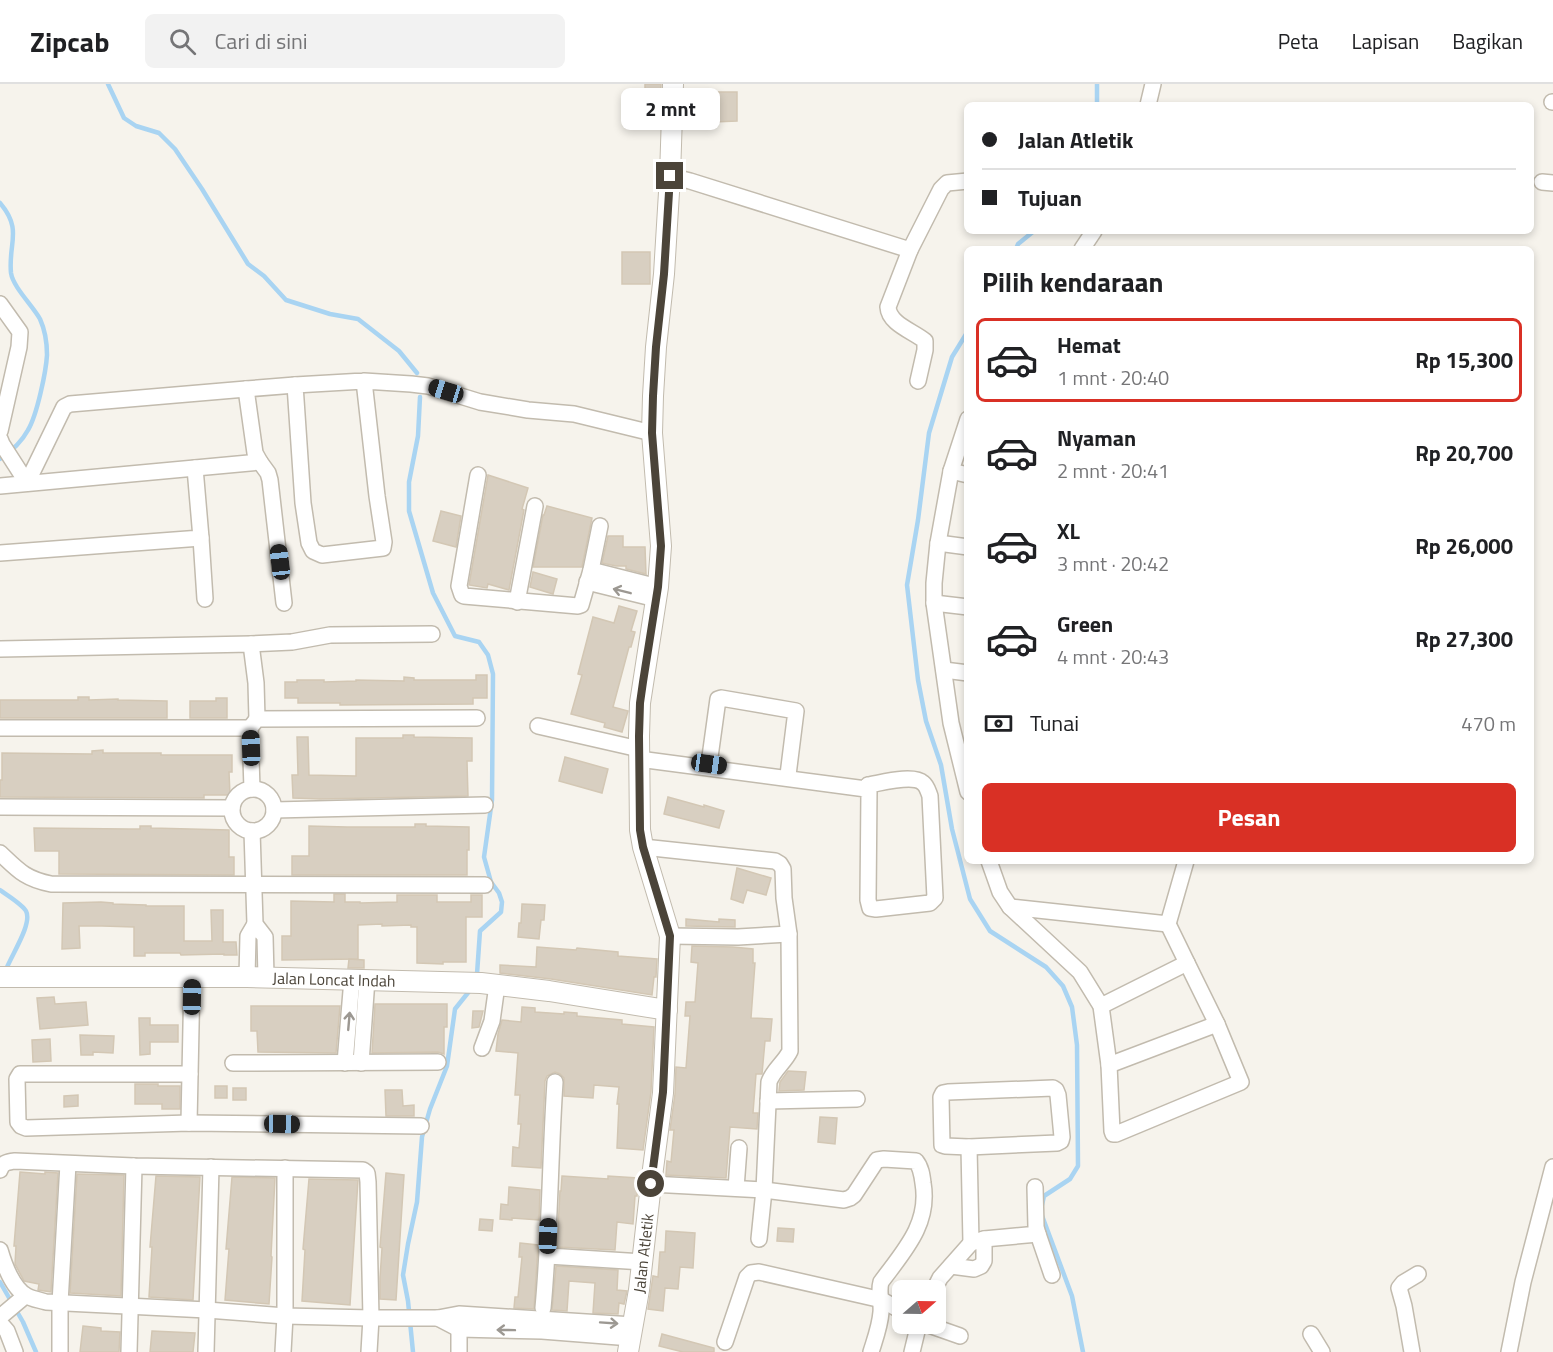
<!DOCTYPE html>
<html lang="id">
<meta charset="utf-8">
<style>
:root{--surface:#fff;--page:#f2f2f2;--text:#202124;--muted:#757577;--line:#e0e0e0;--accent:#d93025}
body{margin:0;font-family:"Titillium Web",sans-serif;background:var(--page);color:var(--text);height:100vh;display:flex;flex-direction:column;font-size:22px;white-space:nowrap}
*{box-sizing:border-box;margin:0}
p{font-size:20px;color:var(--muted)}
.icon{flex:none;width:33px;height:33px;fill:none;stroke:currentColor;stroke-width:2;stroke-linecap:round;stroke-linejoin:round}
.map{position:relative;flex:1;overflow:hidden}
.panel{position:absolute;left:964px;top:162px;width:570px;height:618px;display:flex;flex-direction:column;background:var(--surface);border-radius:9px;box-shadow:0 3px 9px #0003}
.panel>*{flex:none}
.hud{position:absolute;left:964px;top:18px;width:570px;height:132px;border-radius:9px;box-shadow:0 3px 9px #0003;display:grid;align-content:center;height:132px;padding:0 18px;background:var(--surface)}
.needle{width:39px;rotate:70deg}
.tools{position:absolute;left:892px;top:1196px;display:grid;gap:12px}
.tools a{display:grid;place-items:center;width:54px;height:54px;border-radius:9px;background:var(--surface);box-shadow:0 3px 9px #0003;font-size:30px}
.end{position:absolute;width:27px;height:27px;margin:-14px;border:8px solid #4b4439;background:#fff;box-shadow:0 0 0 3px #fff}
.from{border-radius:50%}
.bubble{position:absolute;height:42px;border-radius:9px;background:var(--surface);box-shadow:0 3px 9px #0003;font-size:20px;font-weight:700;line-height:42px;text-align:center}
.car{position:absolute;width:18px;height:36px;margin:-18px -9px;border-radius:8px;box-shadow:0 0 4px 2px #0007;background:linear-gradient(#222 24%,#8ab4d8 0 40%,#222 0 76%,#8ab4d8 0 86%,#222 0)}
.hud b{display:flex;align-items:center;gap:21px;height:57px;font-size:22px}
.hud b+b{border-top:2px solid var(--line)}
.hud i{width:15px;height:15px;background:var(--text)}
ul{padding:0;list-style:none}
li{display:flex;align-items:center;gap:18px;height:84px;margin:0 12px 9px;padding:0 6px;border:3px solid transparent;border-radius:9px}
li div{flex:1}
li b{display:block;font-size:22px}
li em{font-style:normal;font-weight:700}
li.active{border-color:var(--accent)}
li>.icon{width:54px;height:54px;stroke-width:1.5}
h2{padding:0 18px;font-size:27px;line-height:72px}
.pay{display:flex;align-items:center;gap:15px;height:66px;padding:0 18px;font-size:22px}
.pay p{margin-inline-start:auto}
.action{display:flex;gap:12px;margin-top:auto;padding:12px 18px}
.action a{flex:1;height:69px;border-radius:9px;background:var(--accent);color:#fff;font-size:24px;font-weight:700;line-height:69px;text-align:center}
header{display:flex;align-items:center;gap:36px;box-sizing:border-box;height:84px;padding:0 30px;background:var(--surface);border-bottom:2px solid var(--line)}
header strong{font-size:28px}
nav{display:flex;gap:33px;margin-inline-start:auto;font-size:21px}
.search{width:420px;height:54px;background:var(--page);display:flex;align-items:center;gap:15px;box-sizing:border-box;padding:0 21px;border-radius:9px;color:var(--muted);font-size:22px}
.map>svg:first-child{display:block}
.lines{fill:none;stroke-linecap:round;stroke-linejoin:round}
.stream{stroke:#a9d4f2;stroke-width:4.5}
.building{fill:#d8cfc1;stroke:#d3c7b4;stroke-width:1.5}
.minor-casing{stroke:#c2bbae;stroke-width:18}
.tertiary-casing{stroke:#c2bbae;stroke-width:22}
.minor{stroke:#fff;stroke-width:15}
.tertiary{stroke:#fff;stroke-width:20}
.oneway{stroke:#9c9892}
.route{stroke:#4b4439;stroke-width:8}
.labels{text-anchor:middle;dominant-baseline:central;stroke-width:5;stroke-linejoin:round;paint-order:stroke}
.street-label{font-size:16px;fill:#4b4439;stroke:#fff}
</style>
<header>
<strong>Zipcab</strong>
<div class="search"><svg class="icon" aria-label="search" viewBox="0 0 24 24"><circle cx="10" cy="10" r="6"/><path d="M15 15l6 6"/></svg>Cari di sini</div>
<nav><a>Peta</a><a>Lapisan</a><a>Bagikan</a></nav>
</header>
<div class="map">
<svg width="1553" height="1268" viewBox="0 0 1553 1268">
<rect width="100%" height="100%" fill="#f6f3ec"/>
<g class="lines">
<g class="stream">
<polyline points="108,0 124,34 136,42 159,49 175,65 202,105 248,180 264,192 286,216 330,230 358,235 399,267 417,289"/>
<polyline points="1097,21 1097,0"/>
<path d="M 0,119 C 23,146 8,159 11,189 C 13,203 33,222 40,235 C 45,246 47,259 47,271 C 46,288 37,331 28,346 C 21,359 12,367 0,375"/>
<polyline points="1016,165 1018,160 1034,147"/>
<polyline points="968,247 952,273 929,349 918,436 907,501 918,596 926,637 941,681 952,745 970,815 990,847 1046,883 1063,902 1072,923 1077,961 1078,1082 1070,1095 1044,1112 1042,1121"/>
<polyline points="420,313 418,352 409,398 409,427 433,509 455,552 479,558 488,571 493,590 492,716 484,773 491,798 499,809 502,818 501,828 480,847 477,890 475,895"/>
<path d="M 0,806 C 7,811 22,820 26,827 C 33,840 10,873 5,888"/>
<polyline points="1041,1129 1072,1212 1083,1268"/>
<polyline points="0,1198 23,1238 36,1268"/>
<polyline points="413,1268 408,1217 403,1191 408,1160 417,1118 422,1053 430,1025 447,982 455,925 471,905"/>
</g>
</g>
<g class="building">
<polygon points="645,0 661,0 660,19 645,19"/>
<polygon points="714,8 737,8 737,37 714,38"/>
<rect x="622" y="168" width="28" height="32"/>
<polygon points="488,391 528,404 522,425 524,426 509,506 488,500 487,504 469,501"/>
<polygon points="547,422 592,434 582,483 533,483 543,431 544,431"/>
<polygon points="441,427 461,432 456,463 433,457"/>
<polygon points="608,452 623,452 623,463 645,463 646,490 626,485 626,482 616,482 602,479"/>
<polygon points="533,488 557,495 553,510 530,503"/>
<polygon points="619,522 637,527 631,547 635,548 631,563 629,563 613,623 628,627 622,648 604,643 605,639 571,630 582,591 578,590 593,533 614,539"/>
<polygon points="476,591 487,591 487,614 473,614 473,620 340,621 340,619 298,619 298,614 285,614 285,598 297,598 297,596 324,596 324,598 356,597 356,596 404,597 404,593 414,594 414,596 476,596"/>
<polygon points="78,613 89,613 89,616 118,615 118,616 167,617 167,634 0,634 0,616 78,616"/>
<polygon points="216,614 227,614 227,634 190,634 190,617 216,617"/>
<polygon points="403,651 414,651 414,653 472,654 472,677 467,677 468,712 320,715 293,714 292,691 298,691 297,653 308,653 309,691 356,692 356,654 403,654"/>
<polygon points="103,666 103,669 161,669 161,671 232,671 232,688 229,688 230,711 204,711 204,714 0,713 0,696 2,696 2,669 92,670 92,667"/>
<polygon points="565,673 608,685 602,709 559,697"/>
<polygon points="668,713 704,723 704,721 724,727 719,744 664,730"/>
<polygon points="415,740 426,740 426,742 469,743 469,766 467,766 467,791 292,791 292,772 309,772 309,742 347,743 415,743"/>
<polygon points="140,742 151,742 151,744 229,746 229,773 234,773 234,791 59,790 59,767 35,767 34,744 129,745 140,745"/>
<polygon points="737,784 771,794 766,811 747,806 743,819 731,815"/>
<polygon points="334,810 345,810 345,818 360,818 360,819 397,818 397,811 437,811 437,818 471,818 471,811 482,811 482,833 466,833 466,878 443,878 443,880 417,879 417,843 411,843 411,841 382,842 382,840 358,841 358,875 282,876 282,852 291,852 291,817 334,818"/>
<polygon points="101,818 113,819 113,820 146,821 146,822 184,822 184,857 212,857 211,826 223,826 223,858 236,858 237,871 224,871 224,870 181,871 180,869 145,869 145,872 134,872 134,843 102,842 79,842 80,864 62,865 63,819"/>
<polygon points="522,820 545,821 544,836 541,836 539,855 518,853 519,839 521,839"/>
<polygon points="686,835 719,838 719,835 735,836 735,843 686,842"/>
<polygon points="692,862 733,863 753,865 753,879 755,879 751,934 772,935 770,957 765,957 762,990 756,990 753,1029 758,1029 757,1045 730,1043 726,1094 666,1091 667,1077 671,1078 674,1046 670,1046 675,1010 676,983 686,984 690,932 685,932 686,918 695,918 698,879 691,878"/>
<polygon points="537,863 576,866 577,864 618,868 618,872 657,875 656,893 654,893 652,911 551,895 500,889 500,881 536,883"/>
<polygon points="349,875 364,876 364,884 348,884"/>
<polygon points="54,913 55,920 86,918 88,941 40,945 37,914"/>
<polygon points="375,920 447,920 447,943 444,943 444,970 438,968 372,969"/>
<polygon points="251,922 340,922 336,969 258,968 257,947 251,947"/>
<polygon points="522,923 535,924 535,928 564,930 564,928 577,929 577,932 622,936 622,940 654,943 651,1008 643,1066 617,1064 619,1020 617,1020 619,1003 594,1001 593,1014 564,1012 564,994 560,990 555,988 547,992 545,997 541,1084 512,1082 513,1063 519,1064 521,1040 518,1040 520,1011 515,1011 518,969 496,967 498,950 502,936 521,938"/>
<polygon points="473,927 483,927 479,943 472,944"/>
<polygon points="139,934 150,934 150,941 178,941 178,958 150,958 150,970 140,971"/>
<polygon points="80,951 114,952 113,969 93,968 93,971 81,971"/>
<polygon points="50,955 51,977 33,978 32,956"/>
<polygon points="788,987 806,988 804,1006 779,1007 780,998"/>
<polygon points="135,1000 158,1000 158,1002 180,1002 180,1025 162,1025 162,1020 135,1020"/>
<rect x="215" y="1002" width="12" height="12"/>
<rect x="233" y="1004" width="13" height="12"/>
<polygon points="385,1006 402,1006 403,1022 414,1021 414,1032 386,1032"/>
<polygon points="78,1011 78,1022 64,1023 64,1012"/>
<polygon points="820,1033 837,1034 835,1060 818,1058"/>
<polygon points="20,1088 45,1090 45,1088 58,1089 51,1208 38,1206 39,1200 24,1197 15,1180 16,1162 14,1162"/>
<polygon points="386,1089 404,1091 396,1216 380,1215 380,1194 382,1164 380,1163"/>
<polygon points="77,1090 124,1091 121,1212 70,1209"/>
<polygon points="156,1092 200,1093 193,1216 149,1213 152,1163 150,1163"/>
<polygon points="562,1092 608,1095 608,1092 638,1094 637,1112 635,1112 633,1140 617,1138 615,1166 557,1163 560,1107 561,1107"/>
<polygon points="232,1093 275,1094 271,1172 272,1173 269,1220 225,1216 229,1165 226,1165"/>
<polygon points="309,1095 358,1096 350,1221 302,1217 305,1166 303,1165"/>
<polygon points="509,1103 540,1106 539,1136 512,1134 512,1136 500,1135 501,1120 508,1121"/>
<polygon points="480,1135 493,1136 492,1147 479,1146"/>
<polygon points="778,1144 794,1145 793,1158 777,1157"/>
<polygon points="666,1147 695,1149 693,1184 680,1183 678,1205 665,1204 663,1227 648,1225 653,1192 658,1193 660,1168 665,1168"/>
<polygon points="520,1159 538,1161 534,1225 514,1224 515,1213 518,1213 522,1173 519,1173"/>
<polygon points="556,1182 618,1186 617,1206 627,1207 624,1220 619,1219 618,1230 593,1229 595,1199 569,1197 567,1227 552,1226"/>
<polygon points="83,1242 101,1244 101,1247 120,1248 119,1268 80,1268"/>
<polygon points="152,1247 195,1249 193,1268 150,1268"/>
<polygon points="662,1250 714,1264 714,1268 683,1268 659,1262"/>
</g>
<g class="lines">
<g class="minor-casing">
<g id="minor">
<polyline points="1552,18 1553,18"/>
<polyline points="1148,21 1153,0"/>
<polyline points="670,92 690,97 910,166 941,105 947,99 968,97"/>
<polyline points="1542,98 1553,99"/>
<polyline points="1082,165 1094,147"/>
<path d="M 910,166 L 888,223 C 889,240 913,247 925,257 L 925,266 L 918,297"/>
<polyline points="0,220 20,248 19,263 0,347"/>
<polyline points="364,297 295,301 303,419 309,459 313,467 322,471 383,464 384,458 377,412 364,297 411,300 428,302 480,318 528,326 574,330 652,349"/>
<polyline points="968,335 951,387 938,459 934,499 934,519 951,639 968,708"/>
<polyline points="0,355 2,360 27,399"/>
<polyline points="260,378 268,389 270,396 284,519"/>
<polyline points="951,387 968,391"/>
<polyline points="478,391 459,502 462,511 464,512 578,522 581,521 591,486 600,442"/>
<polyline points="27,399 64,323 70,320 246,305"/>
<polyline points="0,402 260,378 255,369 246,305 295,301"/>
<polyline points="201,454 205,515"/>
<polyline points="938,459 968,463"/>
<polyline points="0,469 201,454 195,384"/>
<polyline points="591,486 658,503"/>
<polyline points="587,498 656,515"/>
<polyline points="517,518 535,422"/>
<polyline points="934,519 968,523"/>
<polyline points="251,560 292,558 330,551 432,550"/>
<polyline points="0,565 251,560 256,599 257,635"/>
<polyline points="944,586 968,589"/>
<polyline points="538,642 639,665"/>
<polyline points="0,644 250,644"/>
<path d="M 639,675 L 866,705 L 869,707 L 868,816 L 870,824 L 876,825 L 930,819 L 935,814 L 930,712 C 928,707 927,702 923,699 C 913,690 881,699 868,701 L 869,707"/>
<polyline points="709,680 718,615 721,614 796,627 788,691"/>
<polyline points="252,705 250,644 257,635 477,634"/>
<circle cx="253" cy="726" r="21"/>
<polyline points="0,723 232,724"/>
<polyline points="274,726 485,721"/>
<polyline points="252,747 255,840 265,853 266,893"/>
<path d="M 643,763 L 775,777 L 780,780 L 783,785 L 784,814 L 789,850 L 790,967 C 785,978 773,986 769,998 L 764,1106 L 759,1155"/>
<path d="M 0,769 C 18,786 25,795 51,800 L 485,801"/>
<polyline points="989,777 1000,808 1010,823 1080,888 1101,922 1109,981 1112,1047 1113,1050 1116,1050 1241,998 1217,940"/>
<polyline points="1010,823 1168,840 1186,777"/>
<polyline points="670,852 738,853 789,850"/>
<polyline points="247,893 248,852 255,840"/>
<polyline points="1101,922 1187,879 1168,840"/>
<polyline points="482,964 492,937 497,901"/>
<polyline points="233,979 438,978"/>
<polyline points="345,979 352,895"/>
<polyline points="361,979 367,895"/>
<polyline points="1109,981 1217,940 1187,879"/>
<polyline points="190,990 20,990 17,995 18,1038 21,1042 26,1044 189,1039 421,1042"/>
<polygon points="1053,1004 1056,1006 1058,1011 1062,1053 1061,1057 1057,1059 969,1063 945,1062 942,1061 941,1013 943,1009 948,1008"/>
<polyline points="768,1017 857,1015"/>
<polyline points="189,1039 192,894"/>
<polyline points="969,1063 971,1159"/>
<path d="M 0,1086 C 2,1079 7,1078 15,1077 L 134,1082 L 363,1086 L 367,1089 L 368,1098 L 371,1234 L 369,1268"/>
<path d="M 651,1100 L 764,1106 L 844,1116 L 850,1114 L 854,1111 L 877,1076 L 884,1075 L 916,1077 C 921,1083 922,1091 923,1099 C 930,1140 904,1167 881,1198 C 878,1208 882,1218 881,1228 C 880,1242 875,1255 871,1268"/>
<polyline points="736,1104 739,1064"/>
<polyline points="1038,1150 1052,1191"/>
<path d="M 0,1166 C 4,1180 13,1205 27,1212 C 32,1215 40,1216 46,1218 L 207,1226 L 285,1232 L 371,1234 L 438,1234 L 459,1230 L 633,1241"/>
<polyline points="548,1172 643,1178"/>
<polyline points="951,1182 974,1185 981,1182 984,1177 984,1155"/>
<polyline points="934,1206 940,1194 971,1159 984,1155 1038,1150 1036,1143 1035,1103"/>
<path d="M 543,1224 C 550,1149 550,1073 555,998"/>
<polyline points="0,1233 25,1212"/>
<polyline points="438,1234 459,1245 542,1247 631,1254"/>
<polyline points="0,1239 7,1247 15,1268"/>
<polyline points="923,1239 960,1252"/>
<polyline points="1311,1250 1322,1268"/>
<polyline points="725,1258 747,1193 751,1189 759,1188 882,1216 903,1228"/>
<polyline points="60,1268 60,1219 68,1080"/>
<polyline points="129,1268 134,1082"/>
<polyline points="206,1268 211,1083"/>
<polyline points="283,1268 285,1232 285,1084"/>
<polyline points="459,1268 459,1236"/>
<polyline points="912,1268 919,1239"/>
<polyline points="1412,1268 1404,1222 1399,1204 1403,1199 1418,1190"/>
<polyline points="1509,1268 1523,1198 1553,1083"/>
</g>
</g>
<g class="tertiary-casing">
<g id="tertiary">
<path id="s1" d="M 0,893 L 247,893 L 481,899 L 549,907 L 667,926"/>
<path id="s2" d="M 628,1268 L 639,1206 L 651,1100 L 663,1009 L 670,852 L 643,763 L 640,746 L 639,652 L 640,619 L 658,503 L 661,462 L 652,349 L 653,312 L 656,263 L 664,190 L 670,92 L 673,0"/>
</g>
</g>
<use href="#minor" class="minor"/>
<use href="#tertiary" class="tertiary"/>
</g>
<defs><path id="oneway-shaft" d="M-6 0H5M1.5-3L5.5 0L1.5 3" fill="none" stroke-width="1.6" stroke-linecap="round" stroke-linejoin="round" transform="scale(1.5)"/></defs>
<g class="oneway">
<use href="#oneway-shaft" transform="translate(622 507) rotate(-166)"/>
<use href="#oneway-shaft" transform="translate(349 937) rotate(-85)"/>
<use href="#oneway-shaft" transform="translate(609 1239) rotate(4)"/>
<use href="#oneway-shaft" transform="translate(506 1246) rotate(-179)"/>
</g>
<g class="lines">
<polyline class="route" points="651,1100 663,1008 670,852 643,763 640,746 639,652 640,619 643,598 658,503 661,462 652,349 653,312 656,263 664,190 670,92"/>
</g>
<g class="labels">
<g class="street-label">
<text stroke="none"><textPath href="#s1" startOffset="334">Jalan Loncat Indah</textPath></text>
<text stroke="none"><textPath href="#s2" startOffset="100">Jalan Atletik</textPath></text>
</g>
</g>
</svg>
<div class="tools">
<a><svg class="needle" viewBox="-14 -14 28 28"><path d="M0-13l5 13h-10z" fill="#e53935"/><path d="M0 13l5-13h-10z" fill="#757577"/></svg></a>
</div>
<i class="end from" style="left:651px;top:1100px"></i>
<i class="end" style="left:670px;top:92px"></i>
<div class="bubble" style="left:621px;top:4px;width:99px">2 mnt</div>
<i class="car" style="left:446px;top:307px;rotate:287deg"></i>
<i class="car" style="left:280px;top:478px;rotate:353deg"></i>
<i class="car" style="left:251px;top:664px;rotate:358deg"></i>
<i class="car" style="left:709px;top:680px;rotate:98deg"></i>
<i class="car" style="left:192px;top:913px;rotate:1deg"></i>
<i class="car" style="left:282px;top:1040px;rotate:91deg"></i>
<i class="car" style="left:548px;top:1152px;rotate:2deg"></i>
<div class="hud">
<b><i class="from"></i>Jalan Atletik</b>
<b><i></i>Tujuan</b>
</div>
<section class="panel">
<h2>Pilih kendaraan</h2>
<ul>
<li class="active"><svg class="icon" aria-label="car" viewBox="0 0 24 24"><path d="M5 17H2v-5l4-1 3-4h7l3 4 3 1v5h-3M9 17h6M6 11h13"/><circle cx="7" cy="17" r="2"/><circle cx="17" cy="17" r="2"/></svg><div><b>Hemat</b><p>1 mnt · 20:40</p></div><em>Rp 15,300</em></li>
<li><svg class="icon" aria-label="car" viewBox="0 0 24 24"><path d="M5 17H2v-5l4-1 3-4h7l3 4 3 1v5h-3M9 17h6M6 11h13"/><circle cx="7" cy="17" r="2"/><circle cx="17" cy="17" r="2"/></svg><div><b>Nyaman</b><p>2 mnt · 20:41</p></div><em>Rp 20,700</em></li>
<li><svg class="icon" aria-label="car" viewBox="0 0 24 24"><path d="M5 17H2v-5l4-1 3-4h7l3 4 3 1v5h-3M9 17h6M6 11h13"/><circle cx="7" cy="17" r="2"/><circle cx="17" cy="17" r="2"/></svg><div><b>XL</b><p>3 mnt · 20:42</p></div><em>Rp 26,000</em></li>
<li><svg class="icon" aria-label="car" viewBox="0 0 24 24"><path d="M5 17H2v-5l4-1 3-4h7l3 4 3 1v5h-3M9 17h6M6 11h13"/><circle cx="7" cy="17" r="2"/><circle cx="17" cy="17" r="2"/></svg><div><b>Green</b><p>4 mnt · 20:43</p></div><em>Rp 27,300</em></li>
</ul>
<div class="pay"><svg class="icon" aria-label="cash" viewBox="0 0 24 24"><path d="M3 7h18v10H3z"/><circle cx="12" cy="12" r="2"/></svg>Tunai<p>470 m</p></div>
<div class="action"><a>Pesan</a></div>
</section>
</div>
